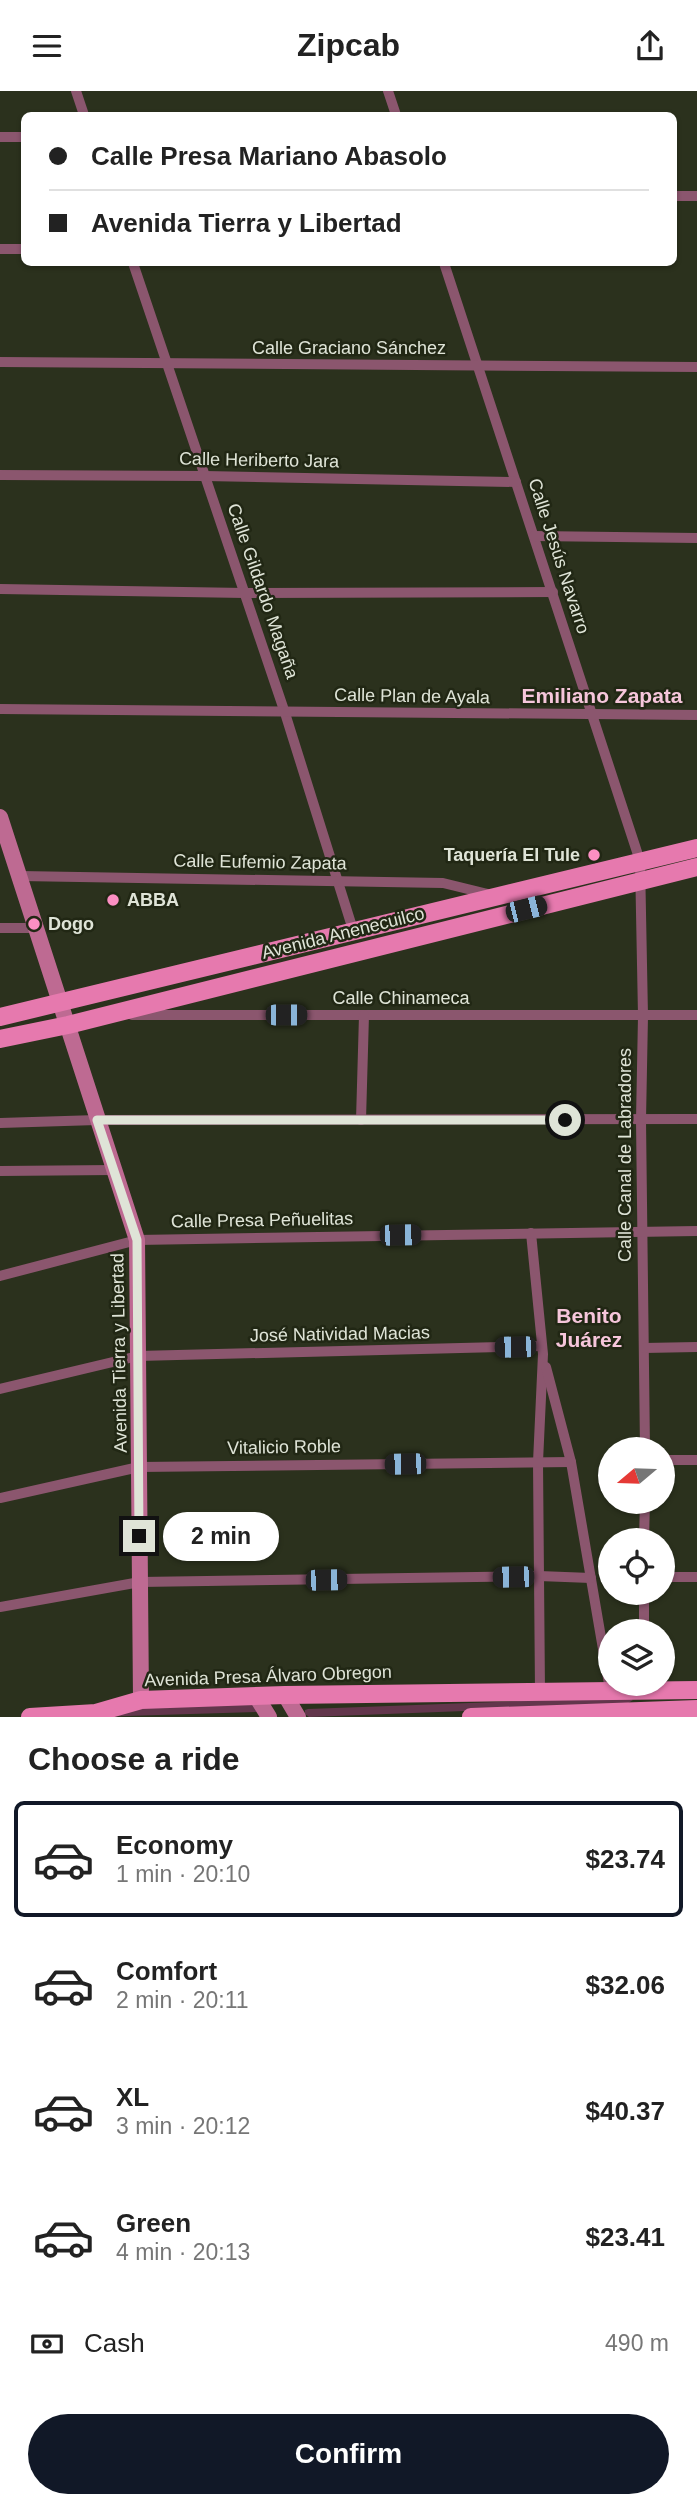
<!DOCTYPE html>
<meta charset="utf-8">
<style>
:root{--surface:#fff;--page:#f6f6f6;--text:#222;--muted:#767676;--line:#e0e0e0;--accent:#111827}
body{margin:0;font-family:Helvetica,sans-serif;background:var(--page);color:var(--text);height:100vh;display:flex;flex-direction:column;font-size:26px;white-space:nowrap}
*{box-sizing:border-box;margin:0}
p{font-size:23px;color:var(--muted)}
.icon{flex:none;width:38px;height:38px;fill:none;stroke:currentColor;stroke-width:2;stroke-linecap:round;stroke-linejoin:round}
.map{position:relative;height:1626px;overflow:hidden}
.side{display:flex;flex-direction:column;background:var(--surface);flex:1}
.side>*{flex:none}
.hud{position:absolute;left:21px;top:21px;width:656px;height:154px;border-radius:10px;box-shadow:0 2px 5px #0004;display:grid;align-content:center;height:154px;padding:0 28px;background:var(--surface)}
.needle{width:46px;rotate:251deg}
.fabs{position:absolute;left:598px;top:1346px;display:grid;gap:14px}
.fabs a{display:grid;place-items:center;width:77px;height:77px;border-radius:50%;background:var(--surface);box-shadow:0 2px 5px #0004;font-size:35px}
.end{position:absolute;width:32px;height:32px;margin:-16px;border:9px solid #dfe4d7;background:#111;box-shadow:0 0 0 4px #111}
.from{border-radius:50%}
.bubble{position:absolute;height:49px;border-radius:24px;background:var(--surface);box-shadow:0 2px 5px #0004;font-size:23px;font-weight:600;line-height:49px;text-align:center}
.car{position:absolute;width:21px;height:42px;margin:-21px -10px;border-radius:9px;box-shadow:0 0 5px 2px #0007;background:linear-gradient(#222 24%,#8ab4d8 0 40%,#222 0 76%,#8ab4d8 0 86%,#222 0)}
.hud b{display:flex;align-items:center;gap:24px;height:66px;font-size:26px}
.hud b+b{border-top:2px solid var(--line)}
.hud i{width:18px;height:18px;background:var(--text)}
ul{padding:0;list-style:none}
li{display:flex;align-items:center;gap:21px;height:116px;margin:0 14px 10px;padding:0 14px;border:4px solid transparent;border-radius:10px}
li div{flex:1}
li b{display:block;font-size:26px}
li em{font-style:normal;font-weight:600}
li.selected{border-color:var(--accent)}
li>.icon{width:63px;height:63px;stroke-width:1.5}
h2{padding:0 28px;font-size:32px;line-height:84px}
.pay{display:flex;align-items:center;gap:18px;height:77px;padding:0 28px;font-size:26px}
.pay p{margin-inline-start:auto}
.action{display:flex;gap:14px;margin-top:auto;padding:14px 28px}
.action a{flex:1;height:80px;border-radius:42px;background:var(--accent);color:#fff;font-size:28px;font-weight:600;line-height:80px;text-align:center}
header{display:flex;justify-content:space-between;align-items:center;height:91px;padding:0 28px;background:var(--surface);font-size:32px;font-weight:600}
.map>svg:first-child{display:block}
.green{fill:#63364c}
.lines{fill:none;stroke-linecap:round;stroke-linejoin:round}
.street{stroke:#8b566e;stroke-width:10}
.secondary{stroke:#be6a92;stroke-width:16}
.primary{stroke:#e679ae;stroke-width:18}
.route{stroke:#dfe4d7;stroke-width:9}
.poi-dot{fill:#fc8fc3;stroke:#212714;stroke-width:2.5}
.labels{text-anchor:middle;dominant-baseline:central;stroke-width:5;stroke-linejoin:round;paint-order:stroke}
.street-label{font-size:18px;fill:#dfe4d7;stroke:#212714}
.poi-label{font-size:18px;font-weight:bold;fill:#dfe4d7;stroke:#212714;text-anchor:start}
.quarter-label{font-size:21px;font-weight:bold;fill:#f6c6db;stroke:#212714}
</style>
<header><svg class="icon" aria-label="menu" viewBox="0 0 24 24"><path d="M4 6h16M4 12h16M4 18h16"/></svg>Zipcab<svg class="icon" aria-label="share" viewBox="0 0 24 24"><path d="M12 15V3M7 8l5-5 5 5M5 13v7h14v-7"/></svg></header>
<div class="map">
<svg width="697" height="1626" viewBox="0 0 697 1626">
<rect width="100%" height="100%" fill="#2b311d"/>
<g class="green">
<polygon points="628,1606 633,1609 625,1614 309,1626 305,1623 305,1619 308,1618"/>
<polygon points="251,1612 258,1617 256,1621 94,1626 129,1618"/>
</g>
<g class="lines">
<g class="street">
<polyline points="76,0 84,24"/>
<polyline points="388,0 396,24"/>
<polyline points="0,46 24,46"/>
<polyline points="674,105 697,105"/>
<polyline points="0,158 24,158"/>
<polyline points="133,172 285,622 354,842"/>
<polyline points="444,172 640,770 643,925 641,1029 645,1358"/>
<polyline points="0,271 697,276"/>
<polyline points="0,384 205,385 516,391"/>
<polyline points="534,445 697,447"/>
<polyline points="0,498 245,502 553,501"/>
<polyline points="0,618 697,624"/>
<polyline points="20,785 443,792 492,804"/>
<polyline points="0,837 38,837"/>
<polyline points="132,924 697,924"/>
<polyline points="361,1029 364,924"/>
<polyline points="0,1032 97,1029 697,1028"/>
<polyline points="0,1080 114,1079"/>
<polyline points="531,1142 543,1263 538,1371 540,1600"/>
<polyline points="0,1185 137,1149 697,1140"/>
<polyline points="644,1257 697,1256"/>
<polyline points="546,1276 571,1371 610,1599"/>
<polyline points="0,1298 138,1265 542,1255"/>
<polyline points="663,1369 697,1369"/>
<polyline points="0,1407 139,1376 571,1371"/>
<polyline points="644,1449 645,1410"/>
<polyline points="663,1486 697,1486"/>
<polyline points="644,1502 644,1540"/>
<polyline points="0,1516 140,1491 539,1485 591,1487"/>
</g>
<g class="secondary">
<polyline points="0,726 137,1149 141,1609"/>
<polyline points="285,1604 298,1626"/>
<polyline points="256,1605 269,1626"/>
</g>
<g class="primary">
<polyline points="0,926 697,757"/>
<polyline points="0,948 68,934 697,776"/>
<polyline points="30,1626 96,1622 141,1609 285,1604 697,1599"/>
<polyline points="471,1626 697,1618"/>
</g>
</g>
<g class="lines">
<polyline class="route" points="139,1445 137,1149 97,1029 565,1029"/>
</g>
<g class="poi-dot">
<circle cx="594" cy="764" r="7"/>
<circle cx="113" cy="809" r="7"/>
<circle cx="34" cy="833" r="7"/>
</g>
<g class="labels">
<g class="street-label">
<text x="349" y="257">Calle Graciano Sánchez</text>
<text transform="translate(259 369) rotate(1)">Calle Heriberto Jara</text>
<text transform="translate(559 465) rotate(72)">Calle Jesús Navarro</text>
<text transform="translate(263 500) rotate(71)">Calle Gildardo Magaña</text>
<text transform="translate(412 605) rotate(1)">Calle Plan de Ayala</text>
<text transform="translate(260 771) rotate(1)">Calle Eufemio Zapata</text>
<text transform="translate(343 842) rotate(-14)">Avenida Anenecuilco</text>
<text x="401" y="907">Calle Chinameca</text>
<text transform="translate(625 1064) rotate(-90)">Calle Canal de Labradores</text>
<text transform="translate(262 1129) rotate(-1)">Calle Presa Peñuelitas</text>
<text transform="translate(340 1243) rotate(-1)">José Natividad Macias</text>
<text transform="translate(119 1262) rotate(-91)">Avenida Tierra y Libertad</text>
<text transform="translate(284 1356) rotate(-1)">Vitalicio Roble</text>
<text transform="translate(268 1585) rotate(-2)">Avenida Presa Álvaro Obregon</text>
</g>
<g class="poi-label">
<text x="580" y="764" text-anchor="end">Taquería El Tule</text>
<text x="127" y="809">ABBA</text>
<text x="48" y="833">Dogo</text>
</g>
<g class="quarter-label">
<text x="602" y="604">Emiliano Zapata</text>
<text x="589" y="1224">Benito<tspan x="589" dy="24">Juárez</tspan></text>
</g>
</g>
</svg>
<div class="fabs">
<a><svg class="needle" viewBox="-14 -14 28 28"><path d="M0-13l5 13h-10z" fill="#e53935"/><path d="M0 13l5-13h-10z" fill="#767676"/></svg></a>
<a><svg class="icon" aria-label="locate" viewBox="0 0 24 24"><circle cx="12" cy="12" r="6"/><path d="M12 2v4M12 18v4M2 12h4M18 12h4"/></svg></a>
<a><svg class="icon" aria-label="layers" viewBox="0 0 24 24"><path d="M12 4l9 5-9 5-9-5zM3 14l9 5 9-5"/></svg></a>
</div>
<i class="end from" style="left:565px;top:1029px"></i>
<i class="end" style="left:139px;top:1445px"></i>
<div class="bubble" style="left:163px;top:1421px;width:116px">2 min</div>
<i class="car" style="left:526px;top:818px;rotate:76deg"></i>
<i class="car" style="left:286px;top:924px;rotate:90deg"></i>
<i class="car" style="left:400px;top:1144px;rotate:89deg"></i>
<i class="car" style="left:515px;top:1256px;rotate:269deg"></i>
<i class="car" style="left:405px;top:1373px;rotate:269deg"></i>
<i class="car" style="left:513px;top:1486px;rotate:269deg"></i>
<i class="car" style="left:326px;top:1489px;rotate:89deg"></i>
<div class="hud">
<b><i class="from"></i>Calle Presa Mariano Abasolo</b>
<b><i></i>Avenida Tierra y Libertad</b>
</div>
</div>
<section class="side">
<h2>Choose a ride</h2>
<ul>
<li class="selected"><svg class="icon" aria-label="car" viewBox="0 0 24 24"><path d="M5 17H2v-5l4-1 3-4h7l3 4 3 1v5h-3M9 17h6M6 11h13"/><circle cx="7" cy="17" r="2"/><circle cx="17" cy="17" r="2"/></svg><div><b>Economy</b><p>1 min · 20:10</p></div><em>$23.74</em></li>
<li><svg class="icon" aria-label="car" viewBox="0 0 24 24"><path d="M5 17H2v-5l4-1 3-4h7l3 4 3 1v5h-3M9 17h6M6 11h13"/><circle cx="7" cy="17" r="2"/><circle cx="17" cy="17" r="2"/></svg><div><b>Comfort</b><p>2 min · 20:11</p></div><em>$32.06</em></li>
<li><svg class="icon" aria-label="car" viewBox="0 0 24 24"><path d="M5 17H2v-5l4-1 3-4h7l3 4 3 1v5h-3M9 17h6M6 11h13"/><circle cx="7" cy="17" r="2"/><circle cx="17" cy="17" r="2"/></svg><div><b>XL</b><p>3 min · 20:12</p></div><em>$40.37</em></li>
<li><svg class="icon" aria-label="car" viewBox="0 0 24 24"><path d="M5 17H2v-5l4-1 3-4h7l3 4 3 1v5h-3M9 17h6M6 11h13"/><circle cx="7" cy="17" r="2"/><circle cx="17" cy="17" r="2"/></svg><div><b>Green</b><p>4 min · 20:13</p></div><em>$23.41</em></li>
</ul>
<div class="pay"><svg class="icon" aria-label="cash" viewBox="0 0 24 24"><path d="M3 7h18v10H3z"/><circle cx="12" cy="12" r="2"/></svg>Cash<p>490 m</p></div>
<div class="action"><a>Confirm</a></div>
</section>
